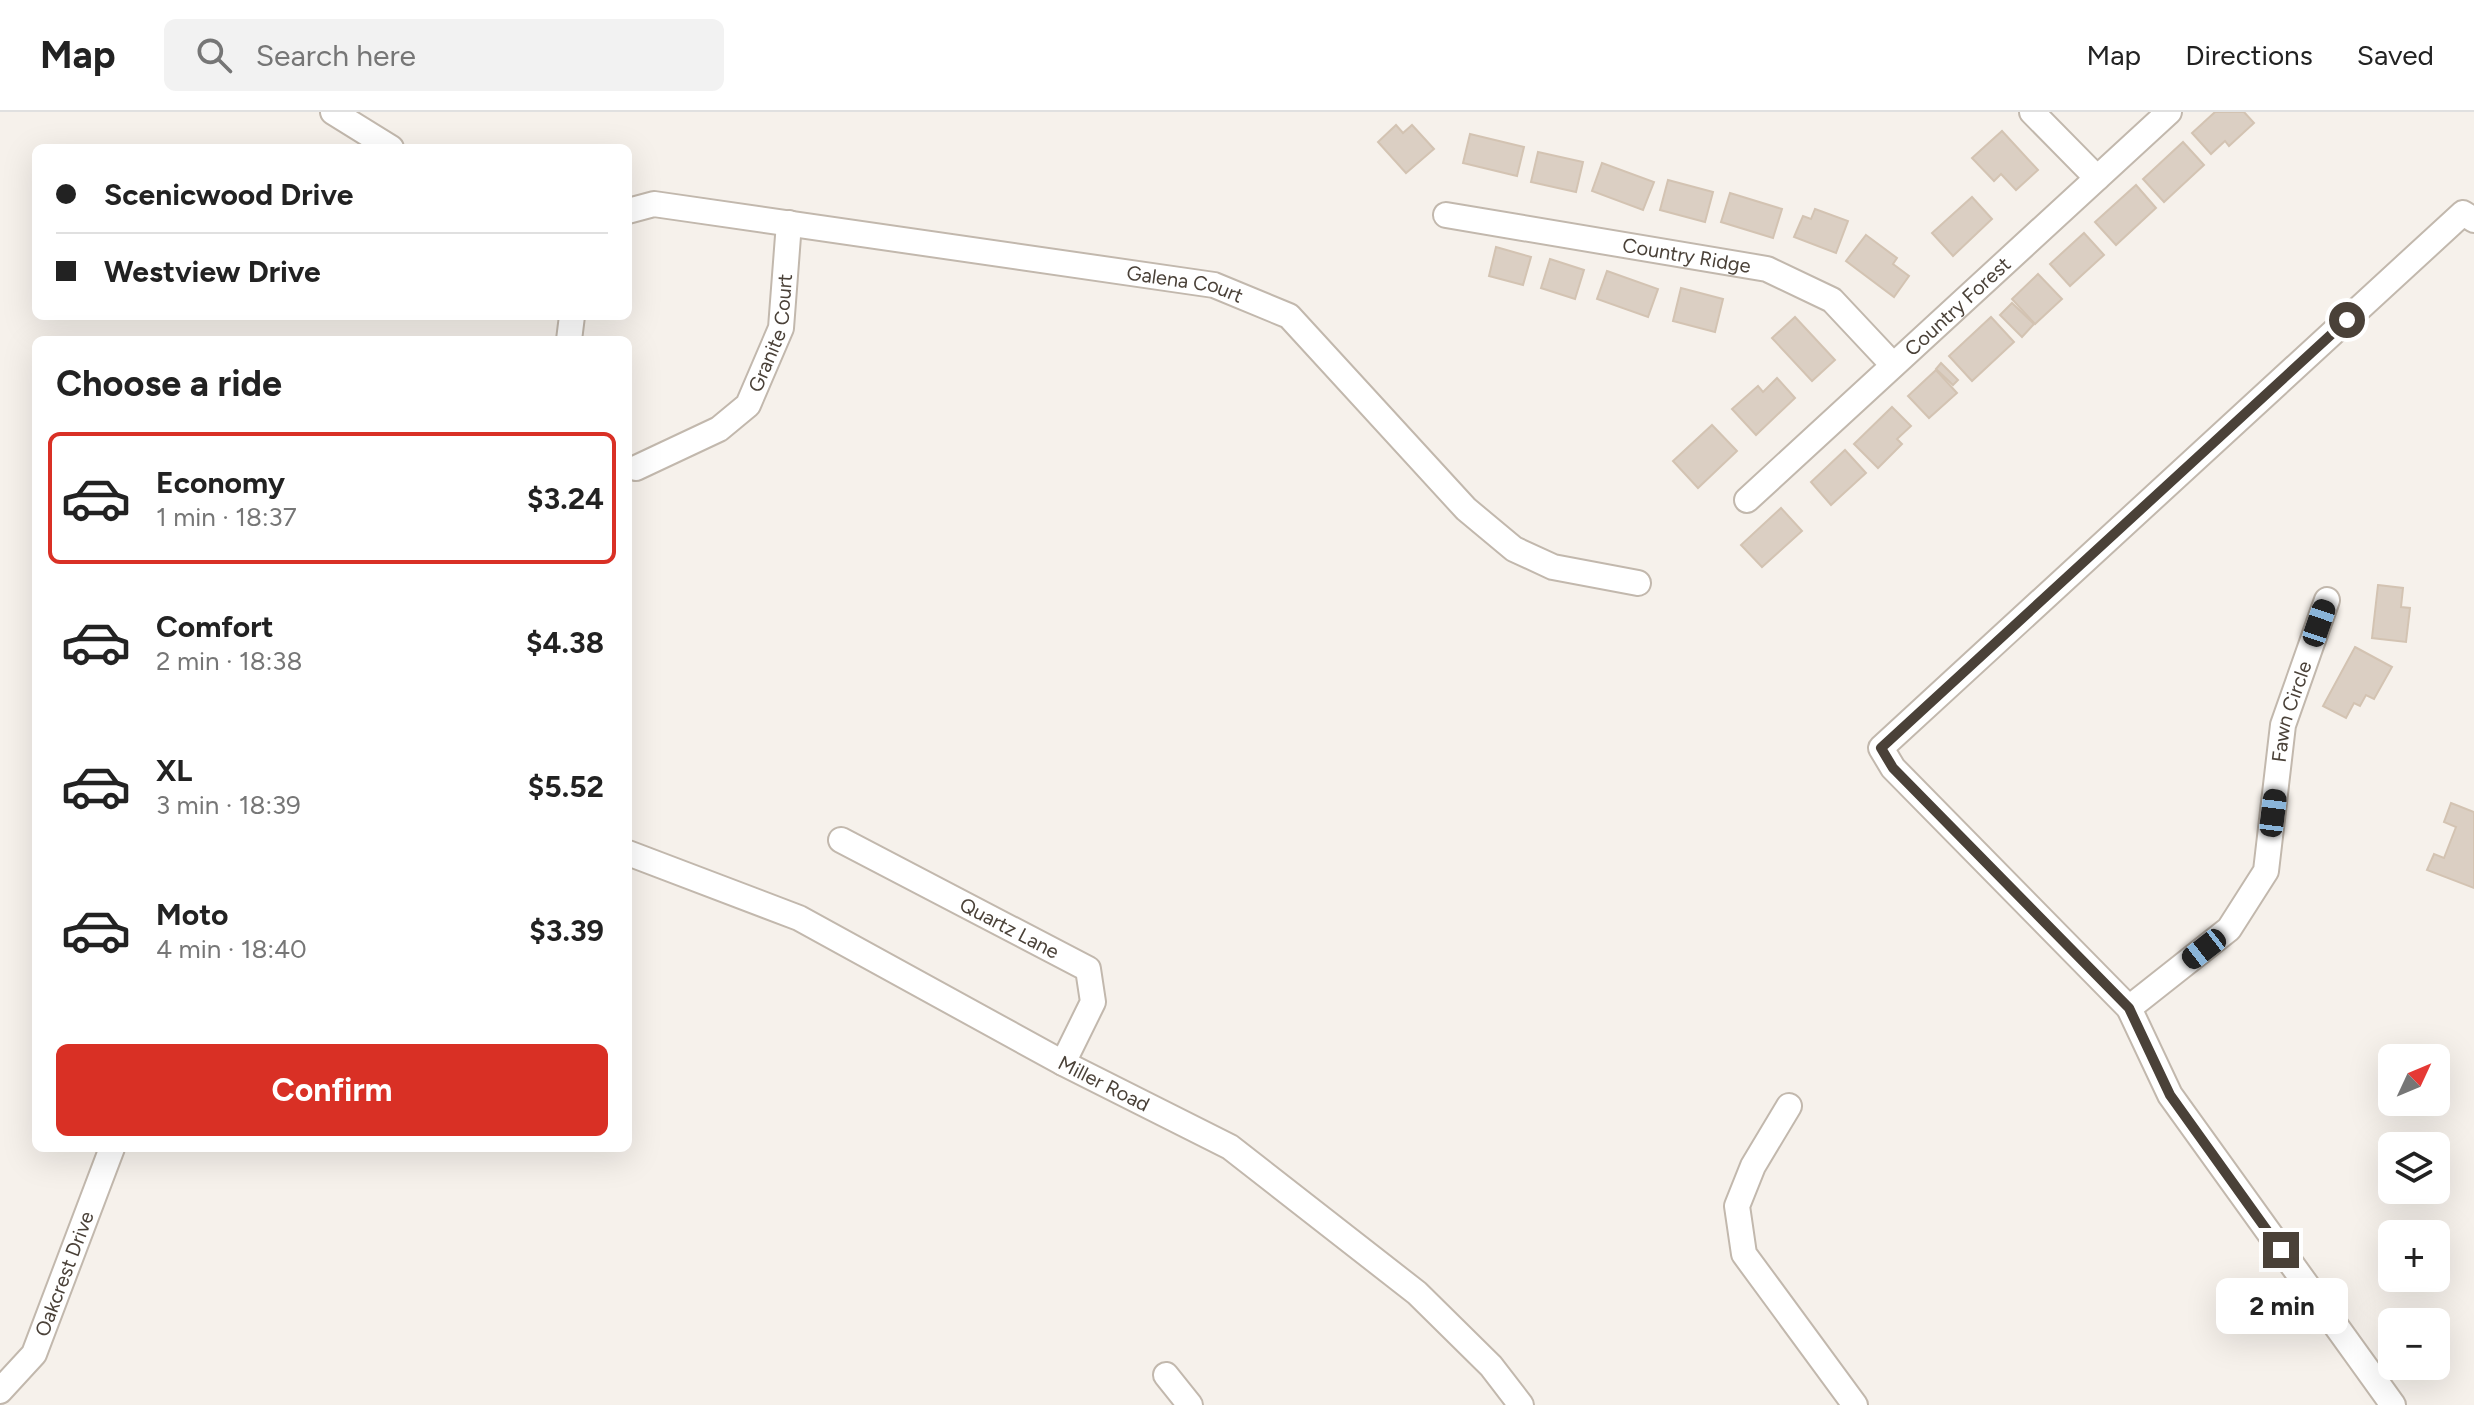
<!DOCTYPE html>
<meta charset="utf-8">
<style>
:root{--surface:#fff;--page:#f2f2f2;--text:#222;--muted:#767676;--line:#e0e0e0;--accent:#d93025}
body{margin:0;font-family:Figtree,sans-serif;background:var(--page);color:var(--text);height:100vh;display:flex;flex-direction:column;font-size:30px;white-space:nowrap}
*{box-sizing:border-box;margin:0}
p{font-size:26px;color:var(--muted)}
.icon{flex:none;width:44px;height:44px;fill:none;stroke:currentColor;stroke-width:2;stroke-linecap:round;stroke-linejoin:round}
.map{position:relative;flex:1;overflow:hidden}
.panel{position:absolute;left:32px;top:224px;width:600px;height:816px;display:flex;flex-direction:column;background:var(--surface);border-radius:12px;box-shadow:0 8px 32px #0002}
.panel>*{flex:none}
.top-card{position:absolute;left:32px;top:32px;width:600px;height:176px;border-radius:12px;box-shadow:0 8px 32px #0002;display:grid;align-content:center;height:176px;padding:0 24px;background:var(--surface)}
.needle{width:52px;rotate:46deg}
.fabs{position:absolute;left:2378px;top:932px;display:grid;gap:16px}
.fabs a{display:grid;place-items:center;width:72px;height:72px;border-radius:12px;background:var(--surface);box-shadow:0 8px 32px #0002;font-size:40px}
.end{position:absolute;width:36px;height:36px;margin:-18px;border:10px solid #4a4138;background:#fff;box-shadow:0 0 0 4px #fff}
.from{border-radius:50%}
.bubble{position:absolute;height:56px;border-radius:12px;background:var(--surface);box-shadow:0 8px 32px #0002;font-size:26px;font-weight:700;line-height:56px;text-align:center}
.car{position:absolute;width:24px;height:48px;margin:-24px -12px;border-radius:10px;box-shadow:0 0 6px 2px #0007;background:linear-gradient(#222 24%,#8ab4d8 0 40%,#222 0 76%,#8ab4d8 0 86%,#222 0)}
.top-card b{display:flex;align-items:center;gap:28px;height:76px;font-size:30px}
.top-card b+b{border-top:2px solid var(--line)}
.top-card i{width:20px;height:20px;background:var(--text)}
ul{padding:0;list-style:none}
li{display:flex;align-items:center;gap:24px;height:132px;margin:0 16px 12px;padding:0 8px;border:4px solid transparent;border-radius:12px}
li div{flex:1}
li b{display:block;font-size:30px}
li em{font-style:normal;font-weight:700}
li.selected{border-color:var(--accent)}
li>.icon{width:72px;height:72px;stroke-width:1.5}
h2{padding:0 24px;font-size:36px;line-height:96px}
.button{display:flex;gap:16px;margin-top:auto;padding:16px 24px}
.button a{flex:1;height:92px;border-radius:12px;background:var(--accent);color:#fff;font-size:32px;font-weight:700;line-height:92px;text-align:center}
header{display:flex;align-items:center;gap:48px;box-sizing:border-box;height:112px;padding:0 40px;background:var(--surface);border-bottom:2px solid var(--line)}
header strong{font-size:38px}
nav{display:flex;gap:44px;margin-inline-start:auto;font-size:28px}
.search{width:560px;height:72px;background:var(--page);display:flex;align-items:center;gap:20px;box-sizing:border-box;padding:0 28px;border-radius:12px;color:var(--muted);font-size:30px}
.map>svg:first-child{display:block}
.building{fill:#dbcfc3;stroke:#d3c3b2;stroke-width:2}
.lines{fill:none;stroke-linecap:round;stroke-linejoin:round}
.minor-casing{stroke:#c2b8ad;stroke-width:28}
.minor{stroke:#fff;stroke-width:24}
.route{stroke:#4a4138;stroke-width:10}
.labels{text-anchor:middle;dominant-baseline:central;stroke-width:6;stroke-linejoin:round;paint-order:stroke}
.street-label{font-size:20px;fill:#4a4138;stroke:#fff}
</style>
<header>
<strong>Map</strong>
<div class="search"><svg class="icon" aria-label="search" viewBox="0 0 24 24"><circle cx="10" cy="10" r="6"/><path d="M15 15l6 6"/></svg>Search here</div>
<nav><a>Map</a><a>Directions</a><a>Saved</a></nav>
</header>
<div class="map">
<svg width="2474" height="1293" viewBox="0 0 2474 1293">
<rect width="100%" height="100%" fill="#f6f1eb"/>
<g class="building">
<polygon points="2215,0 2244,0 2254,11 2229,34 2225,29 2211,42 2192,21"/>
<polygon points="1396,13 1403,21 1412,13 1434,37 1406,61 1378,30"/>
<polygon points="2002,19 2038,58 2016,78 2001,62 1994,69 1972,46"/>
<polygon points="1470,22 1524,35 1517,64 1463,51"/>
<polygon points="2183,30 2204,53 2164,90 2143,67"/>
<polygon points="1538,40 1583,50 1576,80 1531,70"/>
<polygon points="1602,51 1654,70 1643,98 1592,79"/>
<polygon points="1668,68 1713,80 1705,110 1660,98"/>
<polygon points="2136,73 2156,96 2116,133 2095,110"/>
<polygon points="1730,81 1782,97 1773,126 1721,110"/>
<polygon points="1972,85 1992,107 1953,144 1932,121"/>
<polygon points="1815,97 1848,109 1836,141 1794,125 1803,104 1811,107"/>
<polygon points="2084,121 2104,143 2070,174 2050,152"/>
<polygon points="1866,123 1897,146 1893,152 1909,164 1894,185 1846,149"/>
<polygon points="1496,135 1531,145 1523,173 1489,164"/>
<polygon points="1550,147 1584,158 1575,187 1541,176"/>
<polygon points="1607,159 1658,177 1648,205 1597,187"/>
<polygon points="2038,162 2062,187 2035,212 2012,187"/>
<polygon points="1681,176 1723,187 1715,220 1673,209"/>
<polygon points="2012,191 2034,212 2022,225 2000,203"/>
<polygon points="1795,205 1835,248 1812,269 1772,226"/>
<polygon points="1991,205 2014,230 1972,269 1949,244"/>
<polygon points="1941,251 1958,268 1953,273 1936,257"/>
<polygon points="1936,258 1957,281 1929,306 1908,284"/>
<polygon points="1777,266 1795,286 1756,323 1732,297 1758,274 1763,280"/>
<polygon points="1892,295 1911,314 1897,327 1902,332 1878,356 1854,332"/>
<polygon points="1712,313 1737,339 1698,376 1673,349"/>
<polygon points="1845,338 1866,361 1831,393 1811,370"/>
<polygon points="1781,396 1802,419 1762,455 1741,433"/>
<polygon points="2378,473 2403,476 2401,495 2410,496 2406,530 2372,526"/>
<polygon points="2355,535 2392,555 2374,587 2366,583 2360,594 2354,591 2346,606 2323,594"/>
<polygon points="2451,691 2474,700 2474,776 2427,758 2434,742 2444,746 2456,715 2444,710"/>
</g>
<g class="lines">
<g class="minor-casing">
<g id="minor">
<polyline points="333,0 391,36"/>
<polyline points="2032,0 2097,66"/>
<path id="s1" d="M 628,99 L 654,92 L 1214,173 L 1289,204 L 1466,397 L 1514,437 L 1553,455 L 1638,471"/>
<path id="s2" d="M 1446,103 L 1767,157 L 1832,188 L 1893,253"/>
<polyline points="569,228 572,204"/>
<path id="s3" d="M 636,356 L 719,317 L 748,293 L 781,216 L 789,111"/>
<path id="s4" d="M 1747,388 L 2169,0"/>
<path id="s5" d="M 841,728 L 1088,857 L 1093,890 L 1063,951"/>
<path id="s6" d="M 628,741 L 799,806 L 1063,951 L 1230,1035 L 1417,1181 L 1491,1254 L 1521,1293"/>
<path id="s7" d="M 2129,896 L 2229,817 L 2266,759 L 2283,613 L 2327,488"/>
<polyline points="1789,994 1753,1054 1737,1094 1744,1142 1855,1293"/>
<polyline points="1166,1263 1190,1293"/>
<path id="s8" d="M 0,1279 L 34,1242 L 112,1036"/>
<polyline points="2393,1293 2170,983 2129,896 1893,656 1881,636 2463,101 2474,108"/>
</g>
</g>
<use href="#minor" class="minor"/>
</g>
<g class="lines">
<polyline class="route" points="2281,1138 2170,983 2129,896 1893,656 1881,636 2347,208"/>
</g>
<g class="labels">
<g class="street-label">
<text stroke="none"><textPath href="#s2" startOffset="244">Country Ridge</textPath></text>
<text stroke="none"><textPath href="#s1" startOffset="564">Galena Court</textPath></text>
<text stroke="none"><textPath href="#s4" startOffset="286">Country Forest</textPath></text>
<text stroke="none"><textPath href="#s3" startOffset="206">Granite Court</textPath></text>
<text stroke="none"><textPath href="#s7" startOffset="358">Fawn Circle</textPath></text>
<text stroke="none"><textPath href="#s5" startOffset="190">Quartz Lane</textPath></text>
<text stroke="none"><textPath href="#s6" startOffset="530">Miller Road</textPath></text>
<text stroke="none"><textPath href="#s8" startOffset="136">Oakcrest Drive</textPath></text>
</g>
</g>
</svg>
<div class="fabs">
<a><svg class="needle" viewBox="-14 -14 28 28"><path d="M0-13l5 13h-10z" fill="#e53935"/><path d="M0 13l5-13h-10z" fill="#767676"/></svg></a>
<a><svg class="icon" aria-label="layers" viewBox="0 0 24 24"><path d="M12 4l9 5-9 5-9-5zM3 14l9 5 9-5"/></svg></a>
<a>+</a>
<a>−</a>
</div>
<i class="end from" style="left:2347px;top:208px"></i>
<i class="end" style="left:2281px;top:1138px"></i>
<div class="bubble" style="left:2216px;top:1166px;width:132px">2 min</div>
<i class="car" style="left:2319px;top:511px;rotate:19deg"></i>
<i class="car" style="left:2273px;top:701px;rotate:7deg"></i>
<i class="car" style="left:2204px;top:837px;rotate:232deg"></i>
<div class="top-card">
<b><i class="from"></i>Scenicwood Drive</b>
<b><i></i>Westview Drive</b>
</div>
<section class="panel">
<h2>Choose a ride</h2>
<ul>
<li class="selected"><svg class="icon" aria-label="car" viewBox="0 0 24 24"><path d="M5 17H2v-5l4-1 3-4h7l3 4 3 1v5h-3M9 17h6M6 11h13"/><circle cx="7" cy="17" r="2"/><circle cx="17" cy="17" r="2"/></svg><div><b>Economy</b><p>1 min · 18:37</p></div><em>$3.24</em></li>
<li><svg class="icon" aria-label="car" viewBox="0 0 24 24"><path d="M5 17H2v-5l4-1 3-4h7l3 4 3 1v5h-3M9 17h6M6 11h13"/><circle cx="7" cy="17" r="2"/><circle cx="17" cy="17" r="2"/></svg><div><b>Comfort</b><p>2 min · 18:38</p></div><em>$4.38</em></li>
<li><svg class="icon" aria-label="car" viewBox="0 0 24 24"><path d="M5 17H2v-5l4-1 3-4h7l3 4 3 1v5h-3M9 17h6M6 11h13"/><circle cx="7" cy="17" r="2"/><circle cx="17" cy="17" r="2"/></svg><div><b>XL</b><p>3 min · 18:39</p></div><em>$5.52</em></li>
<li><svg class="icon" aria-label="car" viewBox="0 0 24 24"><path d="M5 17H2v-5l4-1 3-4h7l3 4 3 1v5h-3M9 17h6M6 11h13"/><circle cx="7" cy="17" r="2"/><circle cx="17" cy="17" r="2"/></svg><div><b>Moto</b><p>4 min · 18:40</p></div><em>$3.39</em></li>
</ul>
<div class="button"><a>Confirm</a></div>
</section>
</div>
